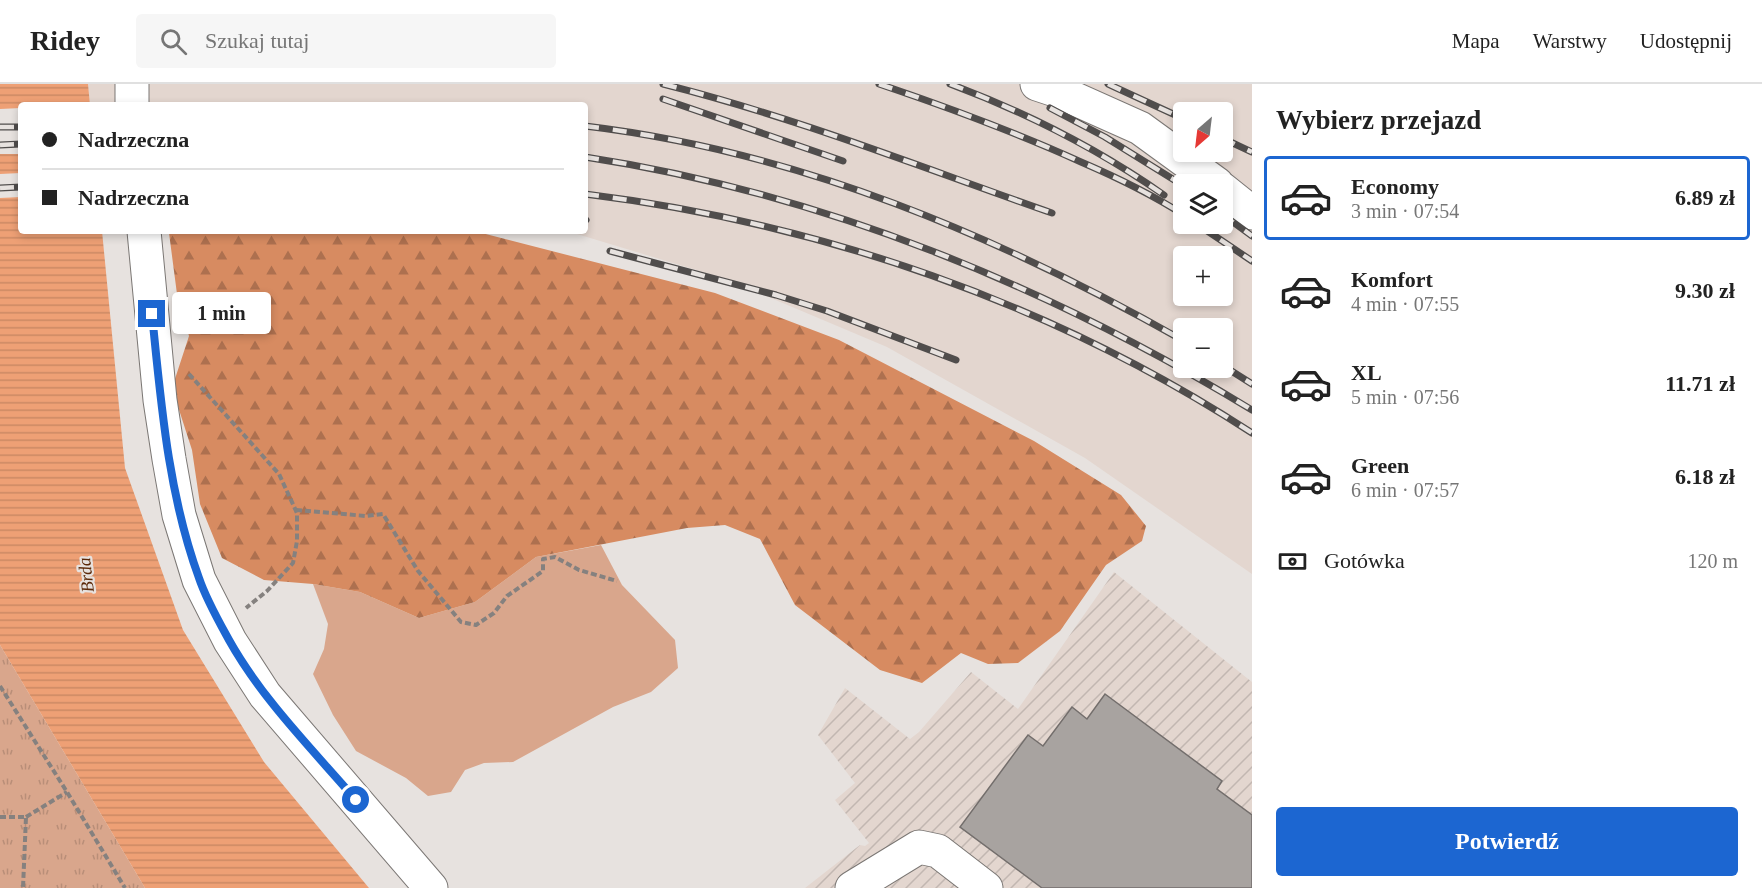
<!DOCTYPE html>
<html lang="pl">
<meta charset="utf-8">
<style>
:root{--surface:#fff;--page:#f6f6f6;--text:#222;--muted:#767676;--line:#e0e0e0;--accent:#1c66d1}
body{margin:0;font-family:"Times New Roman",serif;background:var(--page);color:var(--text);height:100vh;display:flex;flex-direction:column;font-size:22px;white-space:nowrap}
*{box-sizing:border-box;margin:0}
p{font-size:20px;color:var(--muted)}
.icon{flex:none;width:33px;height:33px;fill:none;stroke:currentColor;stroke-width:2;stroke-linecap:round;stroke-linejoin:round}
.map{position:relative;flex:1;overflow:hidden}
.details{display:flex;flex-direction:column;background:var(--surface);width:510px}
.details>*{flex:none}
.hud{position:absolute;left:18px;top:18px;width:570px;height:132px;border-radius:6px;box-shadow:0 3px 9px #0003;display:grid;align-content:center;height:132px;padding:0 24px;background:var(--surface)}
.needle{width:39px;rotate:208deg}
.tools{position:absolute;left:1173px;top:18px;display:grid;gap:12px}
.tools a{display:grid;place-items:center;width:60px;height:60px;border-radius:6px;background:var(--surface);box-shadow:0 3px 9px #0003;font-size:30px}
.end{position:absolute;width:27px;height:27px;margin:-14px;border:8px solid #1c66d1;background:#fff;box-shadow:0 0 0 3px #fff}
.from{border-radius:50%}
.bubble{position:absolute;height:42px;border-radius:6px;background:var(--surface);box-shadow:0 3px 9px #0003;font-size:20px;font-weight:700;line-height:42px;text-align:center}
.hud b{display:flex;align-items:center;gap:21px;height:57px;font-size:22px}
.hud b+b{border-top:2px solid var(--line)}
.hud i{width:15px;height:15px;background:var(--text)}
ul{padding:0;list-style:none}
li{display:flex;align-items:center;gap:18px;height:84px;margin:0 12px 9px;padding:0 12px;border:3px solid transparent;border-radius:6px}
li div{flex:1}
li b{display:block;font-size:22px}
li em{font-style:normal;font-weight:700}
li.current{border-color:var(--accent)}
li>.icon{width:54px;height:54px;stroke-width:1.5}
h2{padding:0 24px;font-size:27px;line-height:72px}
.pay{display:flex;align-items:center;gap:15px;height:66px;padding:0 24px;font-size:22px}
.pay p{margin-inline-start:auto}
.cta{display:flex;gap:12px;margin-top:auto;padding:12px 24px}
.cta a{flex:1;height:69px;border-radius:6px;background:var(--accent);color:#fff;font-size:24px;font-weight:700;line-height:69px;text-align:center}
header{display:flex;align-items:center;gap:36px;box-sizing:border-box;height:84px;padding:0 30px;background:var(--surface);border-bottom:2px solid var(--line)}
header strong{font-size:28px}
nav{display:flex;gap:33px;margin-inline-start:auto;font-size:21px}
.search{width:420px;height:54px;background:var(--page);display:flex;align-items:center;gap:15px;box-sizing:border-box;padding:0 21px;border-radius:6px;color:var(--muted);font-size:22px}
main{display:flex;flex:1;min-height:0}
.map>svg:first-child{display:block}
.built{fill:#e3d6cf;fill-rule:evenodd}
.industrial{fill:url(#industrial-furrows)}
.grass{fill:#d9a68c}
.forest{fill:url(#forest-firs)}
.park{fill:url(#park-tufts)}
.water{fill:url(#water-rules)}
.pier{fill:#e7e2df}
.building{fill:#a8a3a0;stroke:#736e6c;stroke-width:1.5}
.lines{fill:none;stroke-linecap:round;stroke-linejoin:round}
.minor-casing{stroke:#7b7774;stroke-width:35}
.path{stroke:#85817f;stroke-width:4;stroke-dasharray:6 3;stroke-linecap:butt}
.minor{stroke:#fff;stroke-width:33}
.rail-casing{stroke:#504d4c;stroke-width:7}
.rail{stroke:#e7e2df;stroke-width:4.5;stroke-dasharray:14;stroke-linecap:butt}
.route{stroke:#1c66d1;stroke-width:8}
.labels{text-anchor:middle;dominant-baseline:central;stroke-width:4.5;stroke-linejoin:round;paint-order:stroke}
.water-label{font-size:18px;font-style:italic;fill:#5b2909;stroke:#e7e2df}
</style>
<header>
<strong>Ridey</strong>
<div class="search"><svg class="icon" aria-label="search" viewBox="0 0 24 24"><circle cx="10" cy="10" r="6"/><path d="M15 15l6 6"/></svg>Szukaj tutaj</div>
<nav><a>Mapa</a><a>Warstwy</a><a>Udostępnij</a></nav>
</header>
<main>
<div class="map">
<svg width="1252" height="804" viewBox="0 0 1252 804">
<defs>
<pattern id="industrial-furrows" width="10" height="10" patternUnits="userSpaceOnUse" patternTransform="scale(1.5)"><rect width="10" height="10" fill="#e3d6cf"/><path d="M-1 1l2-2M0 10L10 0M9 11l2-2" fill="none" stroke="#c2b7b1"/></pattern>
<pattern id="forest-firs" width="22" height="20" patternUnits="userSpaceOnUse" patternTransform="scale(1.5)"><rect width="22" height="20" fill="#d78b61"/><path d="M5 1l3.5 6h-7zM16 11l3.5 6h-7z" fill="#ad704f"/></pattern>
<pattern id="park-tufts" width="24" height="20" patternUnits="userSpaceOnUse" patternTransform="scale(1.5)"><rect width="24" height="20" fill="#d9a68c"/><path d="M3 7l-1-3M5 7V3M7 7l1-3M15 17l-1-3M17 17v-4M19 17l1-3" fill="none" stroke="#b98e78"/></pattern>
<pattern id="water-rules" width="6" height="5" patternUnits="userSpaceOnUse" patternTransform="scale(1.5)"><rect width="6" height="5" fill="#eea075"/><path d="M0 2.5h6" fill="none" stroke="#cb8964"/></pattern>
</defs>
<rect width="100%" height="100%" fill="#e7e2df"/>
<path class="built" d="M 88,0 L 1252,0 L 1252,490 L 1085,374 L 887,263 L 726,195 L 567,147 L 585,147 L 585,21 L 90,21 ZM 1184,28 L 1222,28 L 1222,68 L 1184,68 ZM 1184,100 L 1222,100 L 1222,140 L 1184,140 ZM 1184,172 L 1222,172 L 1222,212 L 1184,212 ZM 1184,244 L 1222,244 L 1222,284 L 1184,284 Z"/>
<polygon class="industrial" points="1114,488 1252,598 1252,804 805,804 860,761 865,762 869,759 835,716 855,699 818,651 845,604 910,655 919,648 971,588 1018,625"/>
<polygon class="grass" points="601,461 622,501 675,556 678,584 651,608 613,623 513,678 484,679 465,686 451,708 428,712 406,694 356,667 333,631 313,590 324,565 328,540 313,500 360,508 419,534 475,518 536,473"/>
<polygon class="forest" points="171,147 474,147 715,209 839,256 1034,357 1121,411 1146,442 1142,457 1106,481 1060,547 1018,579 988,580 961,569 922,599 880,586 795,521 760,455 725,441 687,444 536,473 475,518 419,534 360,508 313,500 264,496 222,474 200,420 192,366 172,304 189,252 177,210 169,149"/>
<polygon class="park" points="0,561 145,804 0,804"/>
<polygon class="water" points="0,0 88,0 90,21 21,21 21,147 102,147 125,384 183,546 264,678 369,804 145,804 0,561"/>
<g class="pier">
<polygon points="21,24 21,70 0,70 0,25"/>
<polygon points="21,89 21,113 0,114 0,90"/>
</g>
<polygon class="building" points="1105,610 1222,697 1217,705 1252,731 1252,804 1042,804 960,743 1028,651 1043,662 1072,623 1087,635"/>
<g class="lines">
<g class="minor-casing">
<g id="minor">
<polyline points="132,0 132,21"/>
<polyline points="1037,0 1055,6 1140,44 1217,100"/>
<polyline points="1222,105 1252,129"/>
<polyline points="144,147 160,316 169,375 179,431 199,496 230,557 265,611 431,804"/>
<polyline points="852,804 919,763 938,767 986,804"/>
</g>
</g>
<g class="path">
<polyline points="189,290 279,390 297,429 297,457 293,479 267,507 246,524"/>
<polyline points="296,426 366,432 383,430 418,487 461,538 476,541 494,529 507,512 543,487 543,475 555,473 579,486 617,497"/>
<polyline points="0,602 67,708 125,804"/>
<polyline points="0,733 26,733 23,804"/>
<polyline points="26,733 67,708"/>
</g>
<use href="#minor" class="minor"/>
<g class="rail-casing">
<g id="rail">
<path d="M 663,0 C 795,33 923,84 1052,129"/>
<path d="M 879,0 C 947,23 1015,48 1081,78 C 1116,93 1151,110 1184,131"/>
<path d="M 950,0 C 1025,28 1098,65 1164,111"/>
<polyline points="1108,0 1184,35"/>
<polyline points="663,15 843,77"/>
<polyline points="1050,24 1105,53 1184,102"/>
<path d="M 585,42 C 797,67 999,152 1184,257"/>
<polyline points="0,43 21,43"/>
<polyline points="1222,54 1252,68"/>
<polyline points="0,61 21,60"/>
<path d="M 585,73 C 822,109 1048,202 1252,326"/>
<polyline points="0,104 21,103"/>
<path d="M 585,110 C 821,139 1052,219 1252,349"/>
<polyline points="1222,130 1252,152"/>
<polyline points="585,135 586,136"/>
<polyline points="1197,140 1252,177"/>
<polyline points="610,167 776,211 827,227 956,276"/>
<polyline points="1222,281 1252,300"/>
</g>
</g>
<use href="#rail" class="rail"/>
</g>
<g class="lines">
<path class="route" d="M 152,230 C 161,319 168,409 199,494 C 206,515 218,536 229,556 C 262,615 312,665 356,716"/>
</g>
<g class="labels">
<g class="water-label">
<text transform="translate(86 491) rotate(-97)">Brda</text>
</g>
</g>
</svg>
<div class="tools">
<a><svg class="needle" viewBox="-14 -14 28 28"><path d="M0-13l5 13h-10z" fill="#e53935"/><path d="M0 13l5-13h-10z" fill="#767676"/></svg></a>
<a><svg class="icon" aria-label="layers" viewBox="0 0 24 24"><path d="M12 4l9 5-9 5-9-5zM3 14l9 5 9-5"/></svg></a>
<a>+</a>
<a>−</a>
</div>
<i class="end from" style="left:356px;top:716px"></i>
<i class="end" style="left:152px;top:230px"></i>
<div class="bubble" style="left:172px;top:208px;width:99px">1 min</div>
<div class="hud">
<b><i class="from"></i>Nadrzeczna</b>
<b><i></i>Nadrzeczna</b>
</div>
</div>
<section class="details">
<h2>Wybierz przejazd</h2>
<ul>
<li class="current"><svg class="icon" aria-label="car" viewBox="0 0 24 24"><path d="M5 17H2v-5l4-1 3-4h7l3 4 3 1v5h-3M9 17h6M6 11h13"/><circle cx="7" cy="17" r="2"/><circle cx="17" cy="17" r="2"/></svg><div><b>Economy</b><p>3 min · 07:54</p></div><em>6.89 zł</em></li>
<li><svg class="icon" aria-label="car" viewBox="0 0 24 24"><path d="M5 17H2v-5l4-1 3-4h7l3 4 3 1v5h-3M9 17h6M6 11h13"/><circle cx="7" cy="17" r="2"/><circle cx="17" cy="17" r="2"/></svg><div><b>Komfort</b><p>4 min · 07:55</p></div><em>9.30 zł</em></li>
<li><svg class="icon" aria-label="car" viewBox="0 0 24 24"><path d="M5 17H2v-5l4-1 3-4h7l3 4 3 1v5h-3M9 17h6M6 11h13"/><circle cx="7" cy="17" r="2"/><circle cx="17" cy="17" r="2"/></svg><div><b>XL</b><p>5 min · 07:56</p></div><em>11.71 zł</em></li>
<li><svg class="icon" aria-label="car" viewBox="0 0 24 24"><path d="M5 17H2v-5l4-1 3-4h7l3 4 3 1v5h-3M9 17h6M6 11h13"/><circle cx="7" cy="17" r="2"/><circle cx="17" cy="17" r="2"/></svg><div><b>Green</b><p>6 min · 07:57</p></div><em>6.18 zł</em></li>
</ul>
<div class="pay"><svg class="icon" aria-label="cash" viewBox="0 0 24 24"><path d="M3 7h18v10H3z"/><circle cx="12" cy="12" r="2"/></svg>Gotówka<p>120 m</p></div>
<div class="cta"><a>Potwierdź</a></div>
</section>
</main>
